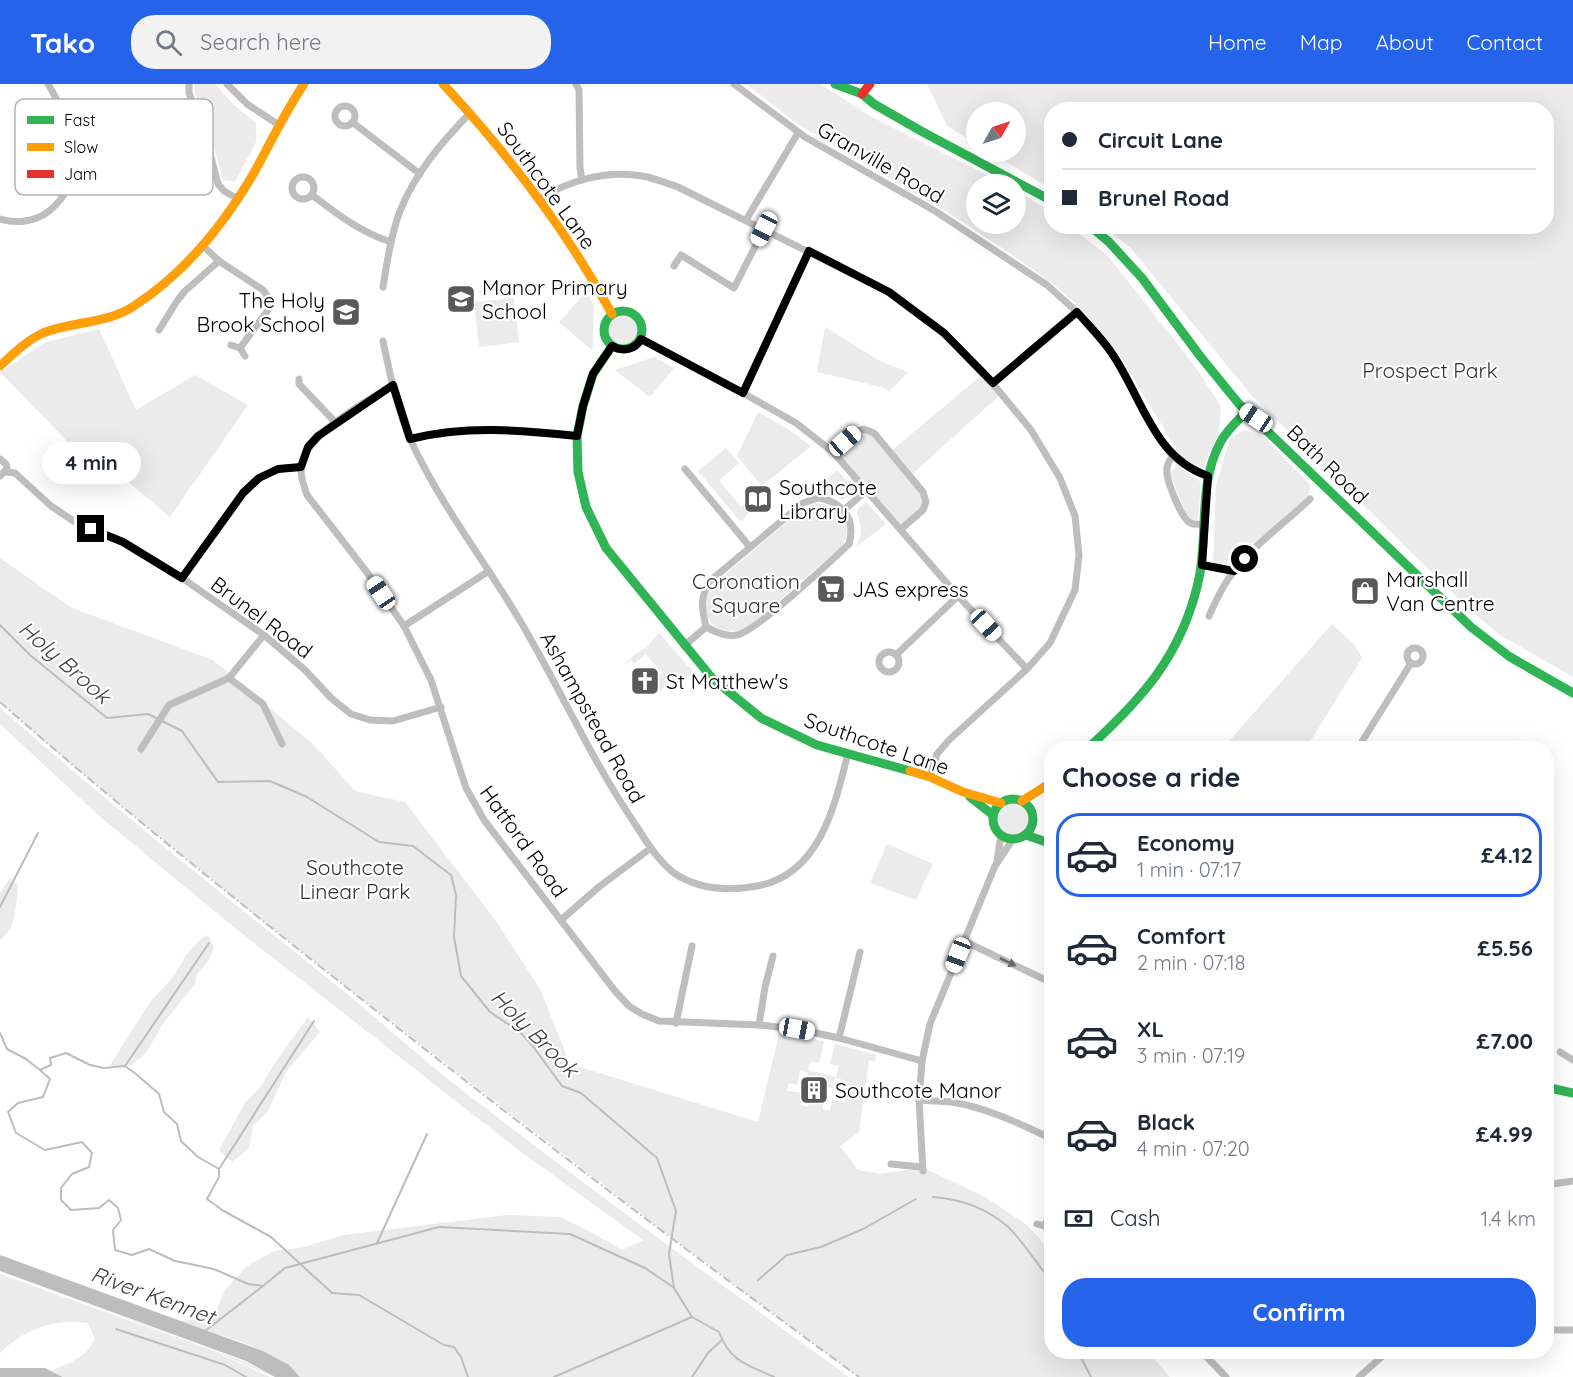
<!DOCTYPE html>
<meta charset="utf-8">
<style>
:root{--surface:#fff;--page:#f2f2f3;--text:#1f2937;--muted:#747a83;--line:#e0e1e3;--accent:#2563eb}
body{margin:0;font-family:Quicksand,sans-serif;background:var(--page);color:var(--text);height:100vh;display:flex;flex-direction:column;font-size:22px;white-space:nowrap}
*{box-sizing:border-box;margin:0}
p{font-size:20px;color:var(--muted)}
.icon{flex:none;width:33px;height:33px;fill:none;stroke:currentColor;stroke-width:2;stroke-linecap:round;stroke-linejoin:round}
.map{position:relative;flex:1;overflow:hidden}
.panel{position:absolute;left:1044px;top:657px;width:510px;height:618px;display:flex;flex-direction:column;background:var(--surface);border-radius:24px;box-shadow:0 6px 24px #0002}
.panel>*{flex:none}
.top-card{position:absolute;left:1044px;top:18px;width:510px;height:132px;border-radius:24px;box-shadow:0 6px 24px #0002;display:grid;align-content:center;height:132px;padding:0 18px;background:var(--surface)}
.needle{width:39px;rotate:51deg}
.tools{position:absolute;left:966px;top:18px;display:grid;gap:12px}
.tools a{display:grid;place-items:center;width:60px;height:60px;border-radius:50%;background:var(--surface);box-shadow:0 6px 24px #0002;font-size:30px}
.end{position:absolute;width:27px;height:27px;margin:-14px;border:8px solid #000;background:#fff;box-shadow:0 0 0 3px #fff}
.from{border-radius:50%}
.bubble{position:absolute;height:42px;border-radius:21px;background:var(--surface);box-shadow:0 6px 24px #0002;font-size:20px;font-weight:700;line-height:42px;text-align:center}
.car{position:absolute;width:18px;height:36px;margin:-18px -9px;border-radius:8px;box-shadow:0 0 4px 2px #0007;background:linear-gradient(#fff 24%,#345 0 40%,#fff 0 76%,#345 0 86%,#fff 0)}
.top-card b{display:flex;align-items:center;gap:21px;height:57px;font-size:22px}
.top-card b+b{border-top:2px solid var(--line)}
.top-card i{width:15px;height:15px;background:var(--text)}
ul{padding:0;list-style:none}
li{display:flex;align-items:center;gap:18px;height:84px;margin:0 12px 9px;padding:0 6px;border:3px solid transparent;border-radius:24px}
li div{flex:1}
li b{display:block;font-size:22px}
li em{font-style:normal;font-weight:700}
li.current{border-color:var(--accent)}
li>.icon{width:54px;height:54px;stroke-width:1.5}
h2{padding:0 18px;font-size:27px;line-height:72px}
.pay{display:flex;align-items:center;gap:15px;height:66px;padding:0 18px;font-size:22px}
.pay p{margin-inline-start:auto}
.action{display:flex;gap:12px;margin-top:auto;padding:12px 18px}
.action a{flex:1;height:69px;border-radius:24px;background:var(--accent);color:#fff;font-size:24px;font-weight:700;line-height:69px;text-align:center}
header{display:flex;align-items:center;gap:36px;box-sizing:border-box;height:84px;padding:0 30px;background:var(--accent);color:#fff}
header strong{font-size:28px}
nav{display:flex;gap:33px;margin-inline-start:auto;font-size:21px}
.search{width:420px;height:54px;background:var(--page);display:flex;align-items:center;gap:15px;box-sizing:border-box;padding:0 21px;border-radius:24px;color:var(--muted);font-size:22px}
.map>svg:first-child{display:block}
.green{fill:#ebebeb;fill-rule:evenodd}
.water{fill:#bdbdbd}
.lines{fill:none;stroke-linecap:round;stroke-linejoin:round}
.stream{stroke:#bdbdbd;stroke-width:2}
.street{stroke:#bebebe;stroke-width:7}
.fast{stroke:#30b455;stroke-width:9}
.slow{stroke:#ff9f0a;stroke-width:9}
.jam{stroke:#e5322d;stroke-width:9}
.rail{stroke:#bebebe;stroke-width:2;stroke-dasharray:9 3 1.5 3;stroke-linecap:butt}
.oneway{fill:#686868}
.route{stroke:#000;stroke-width:8}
.labels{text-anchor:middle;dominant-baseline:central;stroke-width:4.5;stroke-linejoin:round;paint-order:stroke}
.street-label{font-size:21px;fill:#000;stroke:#fff}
.poi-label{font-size:21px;fill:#000;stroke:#fff;text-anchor:start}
.park-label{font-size:21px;fill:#313131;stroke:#fff}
.water-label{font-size:22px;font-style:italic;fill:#424242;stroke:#fff}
.key{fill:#fff;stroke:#b2b2b2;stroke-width:1.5}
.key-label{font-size:16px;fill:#000}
</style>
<header>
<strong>Tako</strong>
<div class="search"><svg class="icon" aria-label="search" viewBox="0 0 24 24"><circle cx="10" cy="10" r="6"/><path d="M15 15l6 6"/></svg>Search here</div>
<nav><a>Home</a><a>Map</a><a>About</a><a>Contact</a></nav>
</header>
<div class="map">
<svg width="1573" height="1293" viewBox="0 0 1573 1293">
<rect width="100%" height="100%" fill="#fff"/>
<g class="green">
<polygon points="194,0 215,0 234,21 256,39 256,58 235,98 223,96 209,45 195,9"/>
<polygon points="746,0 820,0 870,32 1005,100 976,100 976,140 1016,140 1016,106 1051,128 1052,142 1070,143 1107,171 1194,281 1221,322 1219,348 1203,383 1194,383 1180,371 1117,267 1080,223 1053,200 1011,170 955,133 798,40"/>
<polygon points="927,0 1573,0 1573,593 1500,551 1469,525 1252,312 1130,163 1103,143 1546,142 1546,26 1052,26 1051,105 990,68 1016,68 1016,28 976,28 976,60 947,42"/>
<polygon points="586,208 594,221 593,261 592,266 559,238"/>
<polygon points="514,214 519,258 479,263 474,218"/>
<circle cx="623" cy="247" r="16"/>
<polygon points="825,243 880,277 908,288 889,308 885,304 817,288"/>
<polygon points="99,245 136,326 195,291 248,321 170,433 127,397 102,393 0,288 46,258"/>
<polygon points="654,273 674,284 650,313 615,286"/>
<polygon points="984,289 1001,310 910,392 926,418 901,445 833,368 864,345 890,368"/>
<polygon points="758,328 789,346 811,362 762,402 737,372"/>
<polygon points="1245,346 1264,353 1310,401 1308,415 1254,459 1232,480 1213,479 1216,402 1230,354"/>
<polygon points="726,364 739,379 719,396 741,423 743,421 749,428 741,438 698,387"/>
<polygon points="1177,381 1201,398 1198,436 1193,437 1188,435 1170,389"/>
<polygon points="837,386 855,406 843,416 832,409 812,408"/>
<path d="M 866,418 L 886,440 L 856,463 C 865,443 860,445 857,426 Z"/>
<path d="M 816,419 C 840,422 857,440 841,463 L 746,545 C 713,555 693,528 714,500 L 802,425 Z"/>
<path d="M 0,474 L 72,524 L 213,576 L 316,663 L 355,707 L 405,718 L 496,837 L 540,905 L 570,980 L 758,1038 L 779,950 L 824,957 L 819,979 L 811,977 L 808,986 L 836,993 L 839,982 L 830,980 L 835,960 L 876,971 L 875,978 L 869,976 L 859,1048 L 840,1062 L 858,1086 L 881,1090 L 922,1083 L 985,1113 L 1027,1141 L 1051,1167 L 1052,1268 L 1148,1268 L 1170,1293 L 859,1293 L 672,1154 L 336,895 L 223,805 L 64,674 L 0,618 ZM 800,987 L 808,989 L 806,999 L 833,1004 L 835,994 L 841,995 L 839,1009 L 846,1011 L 845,1018 L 832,1016 L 830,1027 L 823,1025 L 824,1014 L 810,1012 L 808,1023 L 801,1021 L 802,1009 L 787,1007 L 789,999 L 797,1001 Z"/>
<polygon points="1332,540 1354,560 1362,574 1306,664 1223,664"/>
<polygon points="659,549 694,589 687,594 671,597 654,611 647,602 662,589 646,570 634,580 631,576 622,583 635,570 647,563"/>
<path d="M 0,624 C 107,718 219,808 331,897 C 371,929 408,963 448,995 C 579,1098 714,1195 849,1293 L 300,1293 C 270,1262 218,1251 178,1237 L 201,1235 L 217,1225 L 225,1206 L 247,1182 L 274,1167 L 300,1164 L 344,1151 L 507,1131 L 560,1133 L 587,1146 L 622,1166 L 643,1156 L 521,1068 L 235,844 L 98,731 L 0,640 Z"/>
<circle cx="1014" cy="735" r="16"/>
<polygon points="887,760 933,780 916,816 870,799"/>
<path d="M 10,794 L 18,801 C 16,820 17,844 0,856 L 0,809 Z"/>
<polygon points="208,851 214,863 209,876 197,890 195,900 162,941 146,969 132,981 109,983 150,918 174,892 186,871 201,855"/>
<polygon points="308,933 320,948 286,988 268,1027 253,1042 249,1064 232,1078 219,1066 245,1019 262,1001 274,980"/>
<polygon points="0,1188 246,1278 274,1293 213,1267"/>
<path d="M 0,1190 L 213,1267 L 270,1293 L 64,1293 L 52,1287 C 72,1276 85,1276 95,1254 L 88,1239 C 54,1234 25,1245 0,1269 Z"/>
</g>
<g class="water">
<polygon points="0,1171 263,1267 289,1281 300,1293 275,1293 246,1277 0,1187"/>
<polygon points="0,1284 45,1284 63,1293 0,1293"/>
</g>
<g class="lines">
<g class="stream">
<path d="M 0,541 L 30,571 L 107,634 L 148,630 L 182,647 L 218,698 L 270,697 L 307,713 L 379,758 L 413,762 L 451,791 L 456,811 L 454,853 L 461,892 L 490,928 L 520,948 L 532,961 L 562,1002 L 581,1009 L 657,1074 L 676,1127 L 669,1170 L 674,1204 L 692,1233 L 719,1248 C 730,1278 748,1281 774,1293"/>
<polyline points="0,823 38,749"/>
<polyline points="0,949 7,965 26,975 40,986 51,981 50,974 66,969 90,981 104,984 125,982 136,990 159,1010 164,1028 177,1040 181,1057 198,1073 219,1085 219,1093 207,1115 222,1126 271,1153 332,1209 359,1211 444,1261 454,1263 461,1273 468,1293"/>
<polyline points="125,982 209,859"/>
<polyline points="40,986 50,995 43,1013 18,1019 8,1028 16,1049 45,1066 82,1058 92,1069 89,1083 72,1090 61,1104 61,1116 71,1126 99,1124 109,1116 118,1124 121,1136 113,1146 115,1166 132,1171 149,1165 175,1177 214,1185 248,1200 263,1202 285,1184 439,1143 570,1150 645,1184 673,1203"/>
<polyline points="219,1085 314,937"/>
<path d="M 933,1113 C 960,1115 986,1124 1007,1142 C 1021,1154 1039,1183 1052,1198"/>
<polyline points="377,1159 427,1050"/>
<polyline points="758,1196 787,1171 821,1163 863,1145 916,1115"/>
<polyline points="116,1245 225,1281 246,1293"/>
<polyline points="205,1247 263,1202"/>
<polyline points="1078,1268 1091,1293"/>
<polyline points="554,1293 692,1233"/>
<polyline points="692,1293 708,1269 722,1256"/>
</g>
<g class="street">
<polyline points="189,0 189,9 206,53 218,100 224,107 238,115"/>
<polyline points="227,0 247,20 279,41"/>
<polyline points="576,0 579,6 580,84 582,96"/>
<polyline points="734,0 805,53 935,127 1047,201 1077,228 1113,270 1159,354 1170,369 1181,379 1208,392"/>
<circle cx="345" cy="32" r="10"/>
<polyline points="352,38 420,90"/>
<circle cx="303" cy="104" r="11"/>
<path d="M 312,111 C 337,130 360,148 391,158"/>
<path d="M 540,115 C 569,96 607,86 642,92 C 654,94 666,99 678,103 L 889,208 L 944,249 L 984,289 L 1031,346 L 1060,394 L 1075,432 L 1079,471 L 1075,506 L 1050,559 L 1027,585 L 949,656 L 937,670 L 930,693"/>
<path d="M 0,135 C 16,140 35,138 49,127 C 90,95 71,38 48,0"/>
<polyline points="746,136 798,49"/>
<polyline points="202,161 219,177 263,206 269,215 268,226 240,264"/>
<polyline points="674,182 681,171 734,204 764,145"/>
<path d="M 383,203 C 387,178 391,151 400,127 C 415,89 442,58 470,29"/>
<polyline points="159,246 177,217 185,207 219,177"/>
<polyline points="641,255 743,309 796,339 833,368 958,512 1027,585"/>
<path d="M 383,257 C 390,290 397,326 411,357 C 442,424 489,482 526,547 C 563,611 593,678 635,740 C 646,757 658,777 674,789 C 699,806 729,807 757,802 C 820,791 835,721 848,669"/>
<polyline points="231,261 240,264 245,272"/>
<polyline points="299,295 299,300 336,339"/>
<polyline points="993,299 1077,228"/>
<path d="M 393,301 C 366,317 309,349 302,379 C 299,390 304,402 307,411 L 366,487 L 404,542 L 431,596 L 466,704 L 484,736 L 615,907 L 629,922 L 642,930 L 659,937 L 759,941 L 797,945 L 839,954 L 922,977"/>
<polyline points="743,309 809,167"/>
<path d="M 410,355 C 465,341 521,346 577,352"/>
<polyline points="833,368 857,347 864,345 874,349 923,408 926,418 923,426 901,445"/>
<path d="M 1173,371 C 1169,377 1166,382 1167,390 C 1168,399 1181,434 1190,439 C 1194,441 1199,440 1204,440"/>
<polyline points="0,375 6,380 7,385 0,392"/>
<polyline points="685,385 750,463"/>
<polyline points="6,388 15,389 51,422 75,438 123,458 182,494 264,551 305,586 331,614 351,630 370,636 393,637 441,623"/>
<path d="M 818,414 C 843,418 856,434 849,460 C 832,476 755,548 737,551 C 726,553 716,548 706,543 C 702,523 699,516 710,497 L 803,419 Z"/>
<polyline points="844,426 867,406"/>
<polyline points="1202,481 1234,487"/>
<polyline points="182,494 243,409 259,394 278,385 301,383"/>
<path d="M 1209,532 C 1215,519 1221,505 1229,494 C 1250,463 1283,441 1310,415"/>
<polyline points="404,542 489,487"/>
<polyline points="684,562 706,543"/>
<circle cx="1415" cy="572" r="8"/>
<circle cx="889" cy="578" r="10"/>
<polyline points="896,571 958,512"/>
<polyline points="229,594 263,620 282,660"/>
<polyline points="1358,664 1411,579"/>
<polyline points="141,665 169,621 229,594 264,551"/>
<polyline points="997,777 1001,751"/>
<polyline points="561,836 600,802 651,764"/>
<polyline points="964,857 1052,899"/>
<polyline points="676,939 692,862"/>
<polyline points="759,941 765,903 773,872"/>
<polyline points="839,954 860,868"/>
<polyline points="1560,968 1573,976"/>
<path d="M 919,1016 C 929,1017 941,1017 951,1018 C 985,1023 1021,1040 1052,1055"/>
<polyline points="891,1080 922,1083"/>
<polyline points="923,1087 919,1016 922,977 930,940 995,782 1013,755"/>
<polyline points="1546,1101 1573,1097"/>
<polyline points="1037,1140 1044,1142 1052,1128"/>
<polyline points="1546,1246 1573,1246"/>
<polyline points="1202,1268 1226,1293"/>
<polyline points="1359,1293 1387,1268"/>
</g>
<g class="fast">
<polyline points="835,0 862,10 874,20 921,47 1052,117"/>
<polyline points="1090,142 1109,158 1142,194 1200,272 1239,320 1471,543 1510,573 1573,609"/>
<circle cx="623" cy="246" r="19"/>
<polyline points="612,262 593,290 583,322 577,352 578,388 586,423 606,464 712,594 761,634 817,661 910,687"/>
<path d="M 1088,664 C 1141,616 1181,572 1198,499 C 1209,454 1197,402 1220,359 C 1226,347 1236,338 1246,328"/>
<polyline points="970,713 993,731"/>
<circle cx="1013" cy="735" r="20"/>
<polyline points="1026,751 1052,760"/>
<polyline points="1546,1003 1573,1009"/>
</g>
<g class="slow">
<path d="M 443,0 C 509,71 566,145 612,230"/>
<path d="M 0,282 C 13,270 27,256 43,249 C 73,237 107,240 134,222 C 185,189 225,139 255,87 C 271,58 285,28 304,0"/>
<polyline points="910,687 930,693 963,708 1001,719"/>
<polyline points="1022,717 1052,698"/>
</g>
<polyline class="jam" points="862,10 870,0"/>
<path class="rail" d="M 0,618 C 118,722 241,820 365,918 C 527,1046 692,1171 859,1293"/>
</g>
<defs><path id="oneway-solid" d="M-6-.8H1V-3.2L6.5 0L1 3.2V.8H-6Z" transform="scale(1.5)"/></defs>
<use class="oneway" href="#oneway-solid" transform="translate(1008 878) rotate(26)"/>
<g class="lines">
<path class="route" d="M 91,445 L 123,458 L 182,494 L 243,409 L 259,394 L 278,385 L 301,383 L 308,363 L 318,352 L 393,301 L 410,355 C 465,341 521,346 577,352 L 583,322 L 593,290 L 612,262 C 623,268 635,266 641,255 L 743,309 L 809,167 L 889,208 L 944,249 L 993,299 L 1077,228 C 1089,242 1103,255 1113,271 C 1142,314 1154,374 1208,392 L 1202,481 L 1234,487 L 1245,475"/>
</g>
<defs>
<g id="school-square" transform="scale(1.5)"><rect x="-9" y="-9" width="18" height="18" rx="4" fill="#595959" stroke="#fff"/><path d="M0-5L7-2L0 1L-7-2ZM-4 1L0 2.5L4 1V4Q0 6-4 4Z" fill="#fff"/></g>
<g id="library-square" transform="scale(1.5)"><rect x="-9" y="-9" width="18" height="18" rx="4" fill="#595959" stroke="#fff"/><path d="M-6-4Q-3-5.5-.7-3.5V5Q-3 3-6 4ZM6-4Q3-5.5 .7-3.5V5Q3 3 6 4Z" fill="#fff"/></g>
<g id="supermarket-square" transform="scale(1.5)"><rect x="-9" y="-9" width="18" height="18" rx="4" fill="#595959" stroke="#fff"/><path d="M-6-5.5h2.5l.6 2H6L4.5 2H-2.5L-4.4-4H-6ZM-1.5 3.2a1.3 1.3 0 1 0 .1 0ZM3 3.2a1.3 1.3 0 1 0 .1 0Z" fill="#fff"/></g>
<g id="shop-square" transform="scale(1.5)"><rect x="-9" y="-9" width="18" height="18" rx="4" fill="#595959" stroke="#fff"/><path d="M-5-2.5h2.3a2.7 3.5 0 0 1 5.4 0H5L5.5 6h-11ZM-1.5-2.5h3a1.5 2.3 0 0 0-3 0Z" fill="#fff"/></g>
<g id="church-square" transform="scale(1.5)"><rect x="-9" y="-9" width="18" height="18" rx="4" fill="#595959" stroke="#fff"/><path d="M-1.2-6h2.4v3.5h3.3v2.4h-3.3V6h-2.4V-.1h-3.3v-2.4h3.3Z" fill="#fff"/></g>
<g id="building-square" transform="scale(1.5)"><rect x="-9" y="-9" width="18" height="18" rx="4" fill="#595959" stroke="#fff"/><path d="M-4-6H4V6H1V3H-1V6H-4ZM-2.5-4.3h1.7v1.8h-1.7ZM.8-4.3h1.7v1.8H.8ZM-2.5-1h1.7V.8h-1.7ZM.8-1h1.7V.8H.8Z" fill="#fff"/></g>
</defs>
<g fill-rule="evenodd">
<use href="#school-square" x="461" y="215"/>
<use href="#school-square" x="346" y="228"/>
<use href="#library-square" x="758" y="415"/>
<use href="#supermarket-square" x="831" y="505"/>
<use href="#shop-square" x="1365" y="507"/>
<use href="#church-square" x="645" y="597"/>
<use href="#building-square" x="814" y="1006"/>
</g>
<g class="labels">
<g class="street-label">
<text transform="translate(881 78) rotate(30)">Granville Road</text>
<text transform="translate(547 101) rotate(54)">Southcote Lane</text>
<text transform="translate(1328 380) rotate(44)">Bath Road</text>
<text transform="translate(262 533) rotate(37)">Brunel Road</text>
<text transform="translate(593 633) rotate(61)">Ashampstead Road</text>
<text transform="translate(877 659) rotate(19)">Southcote Lane</text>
<text transform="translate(524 757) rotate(54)">Hatford Road</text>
</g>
<g class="poi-label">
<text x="482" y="203">Manor Primary<tspan x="482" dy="24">School</tspan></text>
<text x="325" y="216" text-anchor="end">The Holy<tspan x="325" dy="24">Brook School</tspan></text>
<text x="779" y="403">Southcote<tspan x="779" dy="24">Library</tspan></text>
<text x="1386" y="495">Marshall<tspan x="1386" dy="24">Van Centre</tspan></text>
<text x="852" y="505">JAS express</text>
<text x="666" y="597">St Matthew's</text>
<text x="835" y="1006">Southcote Manor</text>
</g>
<g class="park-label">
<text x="1430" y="286">Prospect Park</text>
<text x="746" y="497">Coronation<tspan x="746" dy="24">Square</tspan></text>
<text x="355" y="783">Southcote<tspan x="355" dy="24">Linear Park</tspan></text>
</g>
<g class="water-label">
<text transform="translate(65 578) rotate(41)">Holy Brook</text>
<text transform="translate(535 949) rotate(45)">Holy Brook</text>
<text transform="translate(153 1211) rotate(20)">River Kennet</text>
</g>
</g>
<rect x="15" y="15" width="198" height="96" rx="9" class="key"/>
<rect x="27" y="32" width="27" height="8" fill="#30b455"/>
<rect x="27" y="59" width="27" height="8" fill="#ff9f0a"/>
<rect x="27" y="86" width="27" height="8" fill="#e5322d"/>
<g class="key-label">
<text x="64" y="42">Fast</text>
<text x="64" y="69">Slow</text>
<text x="64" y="96">Jam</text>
</g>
</svg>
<div class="tools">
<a><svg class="needle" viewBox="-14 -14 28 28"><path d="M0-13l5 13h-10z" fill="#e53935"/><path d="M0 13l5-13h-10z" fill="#747a83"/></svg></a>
<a><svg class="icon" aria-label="layers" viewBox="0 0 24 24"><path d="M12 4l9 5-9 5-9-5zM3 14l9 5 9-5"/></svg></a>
</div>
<i class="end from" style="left:1245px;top:475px"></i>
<i class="end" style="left:91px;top:445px"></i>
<div class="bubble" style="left:42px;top:358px;width:99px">4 min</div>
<i class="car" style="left:764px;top:145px;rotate:207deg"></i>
<i class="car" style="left:1256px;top:334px;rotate:304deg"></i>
<i class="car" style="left:845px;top:357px;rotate:49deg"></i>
<i class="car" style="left:381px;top:509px;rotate:326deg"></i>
<i class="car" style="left:986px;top:541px;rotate:137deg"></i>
<i class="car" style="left:958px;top:871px;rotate:201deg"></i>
<i class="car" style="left:797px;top:945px;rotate:101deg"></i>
<div class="top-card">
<b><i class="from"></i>Circuit Lane</b>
<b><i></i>Brunel Road</b>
</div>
<section class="panel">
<h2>Choose a ride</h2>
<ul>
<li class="current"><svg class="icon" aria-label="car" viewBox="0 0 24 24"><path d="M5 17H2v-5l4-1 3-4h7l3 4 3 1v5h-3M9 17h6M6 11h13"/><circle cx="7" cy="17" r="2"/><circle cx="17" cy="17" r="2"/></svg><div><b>Economy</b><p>1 min · 07:17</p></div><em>£4.12</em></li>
<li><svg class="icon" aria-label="car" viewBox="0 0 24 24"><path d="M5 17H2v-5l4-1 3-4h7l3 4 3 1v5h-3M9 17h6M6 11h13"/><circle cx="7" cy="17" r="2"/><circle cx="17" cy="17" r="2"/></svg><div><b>Comfort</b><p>2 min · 07:18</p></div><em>£5.56</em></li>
<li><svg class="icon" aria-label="car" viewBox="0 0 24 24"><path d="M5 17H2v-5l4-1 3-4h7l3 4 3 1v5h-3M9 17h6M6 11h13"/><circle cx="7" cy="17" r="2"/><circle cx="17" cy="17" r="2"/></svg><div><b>XL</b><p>3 min · 07:19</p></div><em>£7.00</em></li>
<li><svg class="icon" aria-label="car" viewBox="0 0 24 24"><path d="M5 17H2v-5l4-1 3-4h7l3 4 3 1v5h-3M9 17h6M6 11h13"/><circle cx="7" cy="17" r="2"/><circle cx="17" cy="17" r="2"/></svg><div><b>Black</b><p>4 min · 07:20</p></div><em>£4.99</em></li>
</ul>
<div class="pay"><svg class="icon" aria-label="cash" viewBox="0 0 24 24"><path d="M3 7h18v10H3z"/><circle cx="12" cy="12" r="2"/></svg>Cash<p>1.4 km</p></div>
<div class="action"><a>Confirm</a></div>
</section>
</div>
